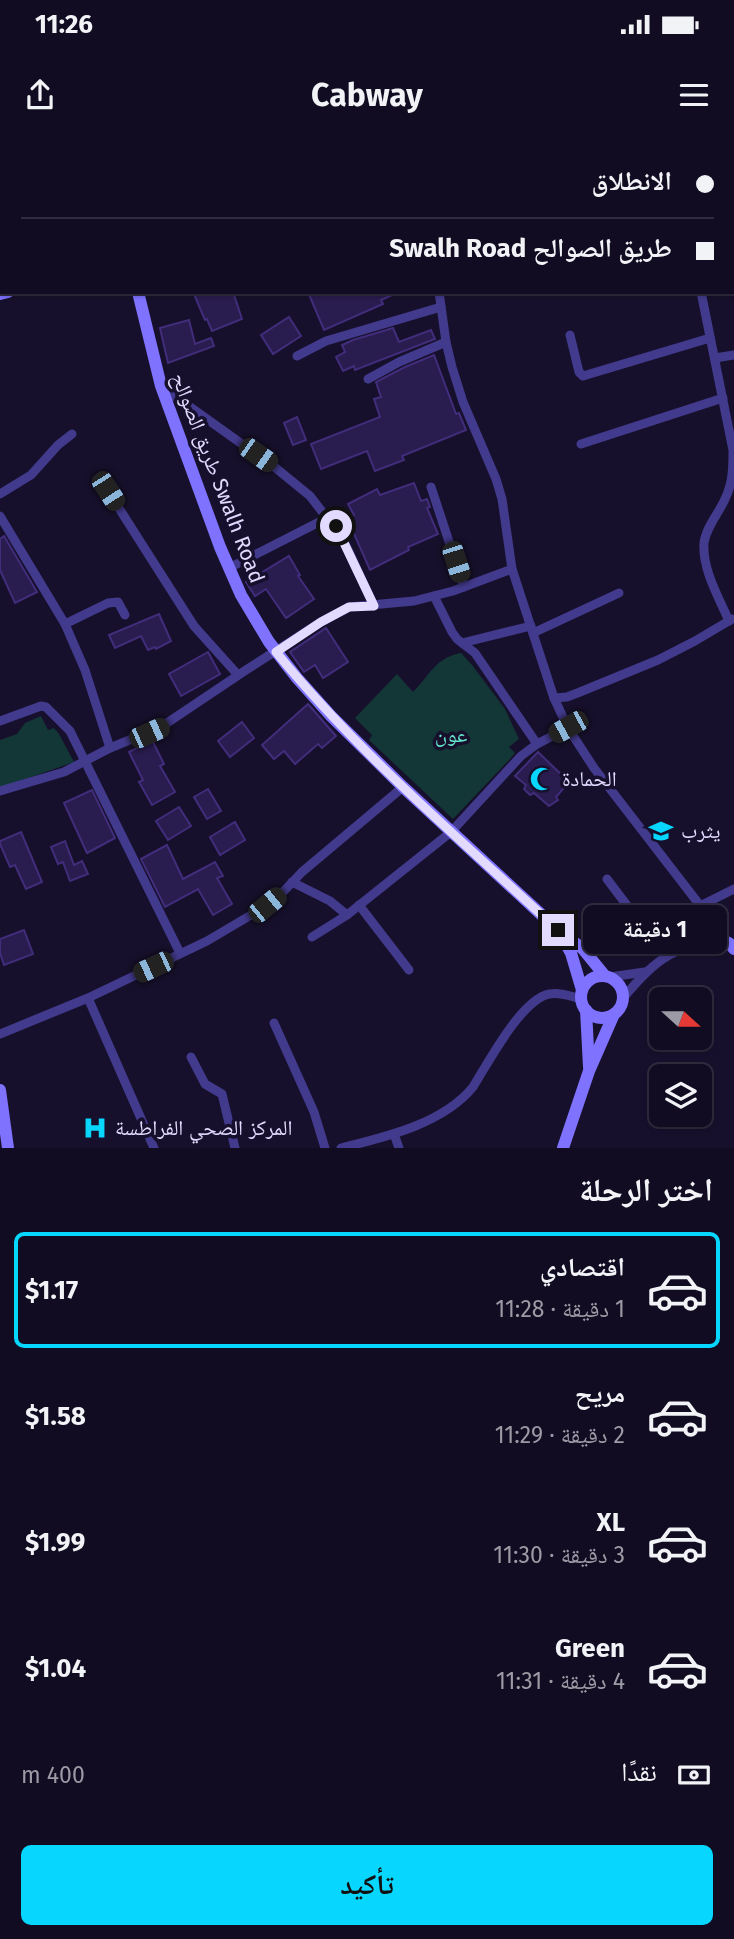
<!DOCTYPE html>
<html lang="ar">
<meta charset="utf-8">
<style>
:root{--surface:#110c21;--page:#1a152a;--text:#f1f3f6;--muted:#9c9ba5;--line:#302c3f;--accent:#07d7ff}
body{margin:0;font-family:"Fira Sans","Noto Naskh Arabic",sans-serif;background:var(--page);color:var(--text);direction:rtl;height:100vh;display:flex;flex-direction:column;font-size:26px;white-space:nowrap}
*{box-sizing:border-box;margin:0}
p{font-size:23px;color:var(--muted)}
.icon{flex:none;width:38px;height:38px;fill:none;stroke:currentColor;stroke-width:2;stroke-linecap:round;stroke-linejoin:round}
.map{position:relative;height:1008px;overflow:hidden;direction:ltr}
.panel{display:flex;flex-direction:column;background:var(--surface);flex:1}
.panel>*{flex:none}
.hud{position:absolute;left:0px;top:0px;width:735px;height:154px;box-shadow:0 2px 5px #0004,0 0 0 2px var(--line);direction:rtl;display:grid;align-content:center;height:154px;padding:0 21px;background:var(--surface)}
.needle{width:46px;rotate:111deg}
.buttons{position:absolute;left:649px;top:847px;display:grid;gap:14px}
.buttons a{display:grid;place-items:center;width:63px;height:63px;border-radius:10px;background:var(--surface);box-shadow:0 2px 5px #0004,0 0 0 2px var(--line);font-size:35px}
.end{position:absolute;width:32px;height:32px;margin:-16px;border:9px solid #e2dbff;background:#111;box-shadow:0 0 0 4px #111}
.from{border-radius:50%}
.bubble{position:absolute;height:49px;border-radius:10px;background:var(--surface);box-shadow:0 2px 5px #0004,0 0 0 2px var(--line);font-size:23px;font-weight:700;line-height:49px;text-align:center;direction:rtl}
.car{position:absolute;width:21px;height:42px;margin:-21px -10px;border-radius:9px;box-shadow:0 0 5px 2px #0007;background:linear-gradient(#222 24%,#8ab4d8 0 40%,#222 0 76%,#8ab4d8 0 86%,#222 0)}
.hud b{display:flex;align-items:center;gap:24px;height:66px;font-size:26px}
.hud b+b{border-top:2px solid var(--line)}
.hud i{width:18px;height:18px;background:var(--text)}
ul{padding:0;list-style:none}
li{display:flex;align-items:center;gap:21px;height:116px;margin:0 14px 10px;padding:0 7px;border:4px solid transparent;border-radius:10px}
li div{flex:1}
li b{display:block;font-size:26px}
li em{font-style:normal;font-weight:700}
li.on{border-color:var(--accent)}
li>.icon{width:63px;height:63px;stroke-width:1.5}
h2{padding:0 21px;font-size:32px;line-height:84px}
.pay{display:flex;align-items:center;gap:18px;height:77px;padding:0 21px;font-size:26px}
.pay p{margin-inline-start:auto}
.button{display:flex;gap:14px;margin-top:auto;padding:14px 21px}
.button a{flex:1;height:80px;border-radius:10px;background:var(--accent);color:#111;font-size:28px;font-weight:700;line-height:80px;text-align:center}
.status{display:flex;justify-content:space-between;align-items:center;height:49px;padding:0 35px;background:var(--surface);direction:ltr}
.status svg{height:19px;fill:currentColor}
header{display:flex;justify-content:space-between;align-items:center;height:91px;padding:0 21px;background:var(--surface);font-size:32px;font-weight:700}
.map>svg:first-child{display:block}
.green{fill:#133636}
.building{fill:#291c4e;stroke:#412d7b;stroke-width:2}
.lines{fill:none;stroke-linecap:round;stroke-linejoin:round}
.street{stroke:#423a8c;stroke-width:9}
.secondary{stroke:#7e72ff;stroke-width:12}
.route{stroke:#e2dbff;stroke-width:9}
.labels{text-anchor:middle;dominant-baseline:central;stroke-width:7;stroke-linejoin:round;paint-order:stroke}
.street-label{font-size:21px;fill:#e2dbff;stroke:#17102c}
.park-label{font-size:21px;fill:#62e5cc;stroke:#17102c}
.poi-label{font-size:21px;fill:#e2dbff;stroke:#17102c;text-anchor:start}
</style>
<div class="status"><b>11:26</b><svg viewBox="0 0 49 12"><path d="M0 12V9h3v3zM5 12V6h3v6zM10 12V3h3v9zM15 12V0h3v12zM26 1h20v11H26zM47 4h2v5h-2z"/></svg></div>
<header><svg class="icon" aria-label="menu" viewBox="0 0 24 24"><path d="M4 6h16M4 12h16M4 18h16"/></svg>Cabway<svg class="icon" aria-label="share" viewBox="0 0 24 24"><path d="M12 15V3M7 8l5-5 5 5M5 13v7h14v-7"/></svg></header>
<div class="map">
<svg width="734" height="1008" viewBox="0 0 734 1008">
<rect width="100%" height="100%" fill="#17102c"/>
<g class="green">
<path d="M 461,513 L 472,525 L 505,569 L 519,599 L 509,607 L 515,613 L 510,619 L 453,679 L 369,600 L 372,595 L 355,578 L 397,534 L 413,552 C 430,535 436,517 461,513 Z"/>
<polygon points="41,576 48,590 54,588 59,594 74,622 0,648 0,600 17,594 25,583"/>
</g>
<g class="building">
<polygon points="193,152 233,152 242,179 212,191 207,179 205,180"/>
<polygon points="308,152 399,152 381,160 383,164 324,190"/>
<polygon points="289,177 301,196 273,214 261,195"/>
<polygon points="189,180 195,204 211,198 214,206 168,223 160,188"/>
<polygon points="393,188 399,202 431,190 435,199 355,230 354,226 343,231 336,217 345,212 342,205 353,200"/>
<polygon points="434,215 456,274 459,273 466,290 402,316 404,320 375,331 367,311 321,329 311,304 380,277 374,259 381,257 376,242 405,227"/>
<polygon points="297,277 306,300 293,305 284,283"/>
<polygon points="414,343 421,361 427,359 430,367 427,368 438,394 408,407 409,410 370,430 347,378 354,375 348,364 377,349 380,355"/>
<polygon points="4,396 37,452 15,463 0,430 0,399"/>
<polygon points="289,416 300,435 298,436 314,459 286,478 266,449 255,456 246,442"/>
<polygon points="159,474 171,501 156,509 155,507 148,510 141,496 115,508 109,495"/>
<polygon points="326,488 348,522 323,538 315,525 304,532 290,512"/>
<polygon points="208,512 220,534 181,556 169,534"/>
<polygon points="308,564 336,596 322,608 318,604 295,624 284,611 274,619 262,605"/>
<polygon points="242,582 254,598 230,617 218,601"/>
<polygon points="152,600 164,624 160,626 175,652 152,665 139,642 143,640 129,612"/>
<polygon points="538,612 569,642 556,657 558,660 549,666 534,653 530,655 524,649 526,645 515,636"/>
<polygon points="208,649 221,671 207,679 194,657"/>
<polygon points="92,650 115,698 87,713 64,663"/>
<polygon points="179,667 191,686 168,700 156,681"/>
<polygon points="235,682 245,700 220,715 210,697"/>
<polygon points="21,692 42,742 26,749 15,725 10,727 0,704 0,701"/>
<polygon points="65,701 74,725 82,721 88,734 70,741 63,722 58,724 51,707"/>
<polygon points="167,705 183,739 215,722 223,736 217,738 232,764 213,775 198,749 165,767 141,719"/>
<polygon points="24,790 33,814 4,825 0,813 0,799"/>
</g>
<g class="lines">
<g class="street">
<polyline points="145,0 145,2"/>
<polyline points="592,0 592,2"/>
<polyline points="428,2 428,0"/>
<polyline points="478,2 488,0"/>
<polyline points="733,30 734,30"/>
<polyline points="0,62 2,63"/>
<polyline points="733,97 734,97"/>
<polyline points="439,152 446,202 452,227 463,262 496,339 502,359 512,429 554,558 568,588 594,628 729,803"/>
<path d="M 701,152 L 733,310 C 733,327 733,343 725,359 C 719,373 706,387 704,403 C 702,429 719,458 729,481"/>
<polyline points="570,195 579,232 583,236 710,198"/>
<polyline points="297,216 326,201 441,167"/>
<polyline points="715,218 734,215"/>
<polyline points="368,239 399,222 446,202"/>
<polyline points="162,247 277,329 310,356 327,378"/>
<polyline points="581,304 723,258"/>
<polyline points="431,347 464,447"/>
<polyline points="108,351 194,486 238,535"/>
<polyline points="0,354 31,335 58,305 72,294"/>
<polyline points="0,376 65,484 85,530 110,608"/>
<polyline points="229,428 327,378 336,386 341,395 374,466"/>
<polyline points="434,456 452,492 457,499 475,513 537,604"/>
<polyline points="65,484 108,463 118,462 125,475"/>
<polyline points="533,493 619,453"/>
<polyline points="462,503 531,486"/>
<polyline points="554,558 567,557 580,552 658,520 695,501 732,479"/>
<polyline points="0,581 41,566 46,567 70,591 180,813"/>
<polyline points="0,651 64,632 110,608 161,587 246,530 321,482 349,467 414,461 453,451 512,429"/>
<polyline points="607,739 666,817"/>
<polyline points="292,742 330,761 347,775"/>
<polyline points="359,765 409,830"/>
<polyline points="700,766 734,749"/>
<polyline points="312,797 347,775 451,692 521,616 537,604 568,588"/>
<polyline points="610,837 645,832"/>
<polyline points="88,858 154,1008"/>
<path d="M 623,858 C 657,818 678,800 732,804"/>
<polyline points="274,883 314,972 325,1008"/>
<polyline points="0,894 88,858 207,801 251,775 283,752 302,732 403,647"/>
<polyline points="191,917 205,944 222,954 235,1008"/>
<polyline points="394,994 399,1008"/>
<path d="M 341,1008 C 385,997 443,984 473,947 C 488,923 521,860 549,854 C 560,852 570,856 581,859"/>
</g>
<g class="secondary">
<polyline points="93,0 94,2"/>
<polyline points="138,152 161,246 220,407 241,455 269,502 297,538 331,576 403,647 558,790 583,809 605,836"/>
<polyline points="0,154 8,152"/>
<polyline points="560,793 571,813 582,850"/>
<polyline points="729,803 734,809"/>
<circle cx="602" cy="857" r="21"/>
<polyline points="586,870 589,927"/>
<polyline points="0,950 8,1008"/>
<polyline points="563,1008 589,931 614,874"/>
</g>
</g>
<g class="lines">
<path class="route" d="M 336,386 L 374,466 L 349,467 L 321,482 L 276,512 C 359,614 461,700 558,790"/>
</g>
<defs>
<g id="mosque-bare" transform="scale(1.89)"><path d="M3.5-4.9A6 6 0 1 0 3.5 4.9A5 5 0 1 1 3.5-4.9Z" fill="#07d7ff" stroke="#17102c" stroke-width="2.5" paint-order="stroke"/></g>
<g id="school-bare" transform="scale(1.89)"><path d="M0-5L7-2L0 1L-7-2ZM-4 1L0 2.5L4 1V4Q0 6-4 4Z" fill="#07d7ff" stroke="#17102c" stroke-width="2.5" paint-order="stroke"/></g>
<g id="hospital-bare" transform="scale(1.89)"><path d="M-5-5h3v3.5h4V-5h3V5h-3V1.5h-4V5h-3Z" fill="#07d7ff" stroke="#17102c" stroke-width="2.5" paint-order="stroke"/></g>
</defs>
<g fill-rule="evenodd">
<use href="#mosque-bare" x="542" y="639"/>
<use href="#school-bare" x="661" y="691"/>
<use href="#hospital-bare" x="95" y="988"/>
</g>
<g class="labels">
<g class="street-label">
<text transform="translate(218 338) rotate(69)">طريق الصوالح Swalh Road</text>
</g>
<g class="park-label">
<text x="451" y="595">عون</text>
</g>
<g class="poi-label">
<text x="562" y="639">الحمادة</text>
<text x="681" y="691">يثرب</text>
<text x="115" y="988">المركز الصحي الفراطسة</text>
</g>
</g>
</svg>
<div class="buttons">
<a><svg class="needle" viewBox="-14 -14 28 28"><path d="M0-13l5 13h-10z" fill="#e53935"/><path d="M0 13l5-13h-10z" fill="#9c9ba5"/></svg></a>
<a><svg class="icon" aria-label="layers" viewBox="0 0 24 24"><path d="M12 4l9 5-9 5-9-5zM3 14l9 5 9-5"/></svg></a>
</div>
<i class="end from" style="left:336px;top:386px"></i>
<i class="end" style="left:558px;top:790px"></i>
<div class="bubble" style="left:583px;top:765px;width:144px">1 دقيقة</div>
<i class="car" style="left:258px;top:315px;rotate:125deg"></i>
<i class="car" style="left:108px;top:351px;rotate:147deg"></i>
<i class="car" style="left:456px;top:422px;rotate:162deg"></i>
<i class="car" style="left:568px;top:587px;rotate:241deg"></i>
<i class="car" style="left:149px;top:593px;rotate:66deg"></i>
<i class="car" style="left:267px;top:765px;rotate:51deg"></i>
<i class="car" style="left:153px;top:827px;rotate:245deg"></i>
<div class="hud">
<b><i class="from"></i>الانطلاق</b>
<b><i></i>طريق الصوالح Swalh Road</b>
</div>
</div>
<section class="panel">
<h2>اختر الرحلة</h2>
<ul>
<li class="on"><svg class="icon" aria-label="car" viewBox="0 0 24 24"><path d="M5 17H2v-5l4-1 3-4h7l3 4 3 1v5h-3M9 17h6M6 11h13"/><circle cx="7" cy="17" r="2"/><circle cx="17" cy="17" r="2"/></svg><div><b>اقتصادي</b><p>1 دقيقة · 11:28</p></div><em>$1.17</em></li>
<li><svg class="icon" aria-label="car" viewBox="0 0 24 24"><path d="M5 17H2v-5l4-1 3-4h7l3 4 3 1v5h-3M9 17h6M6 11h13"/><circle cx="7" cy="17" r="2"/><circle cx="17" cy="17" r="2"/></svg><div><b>مريح</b><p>2 دقيقة · 11:29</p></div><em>$1.58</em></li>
<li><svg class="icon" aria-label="car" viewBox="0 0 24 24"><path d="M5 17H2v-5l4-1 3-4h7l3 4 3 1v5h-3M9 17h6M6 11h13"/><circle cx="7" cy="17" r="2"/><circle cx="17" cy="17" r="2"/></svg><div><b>XL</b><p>3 دقيقة · 11:30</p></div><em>$1.99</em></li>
<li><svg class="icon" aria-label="car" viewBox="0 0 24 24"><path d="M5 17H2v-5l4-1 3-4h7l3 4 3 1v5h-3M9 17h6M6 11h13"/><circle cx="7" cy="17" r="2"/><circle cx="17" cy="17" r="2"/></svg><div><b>Green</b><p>4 دقيقة · 11:31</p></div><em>$1.04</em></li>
</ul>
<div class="pay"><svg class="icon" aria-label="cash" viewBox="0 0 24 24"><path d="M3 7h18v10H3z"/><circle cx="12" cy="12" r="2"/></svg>نقدًا<p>400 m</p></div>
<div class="button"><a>تأكيد</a></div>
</section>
